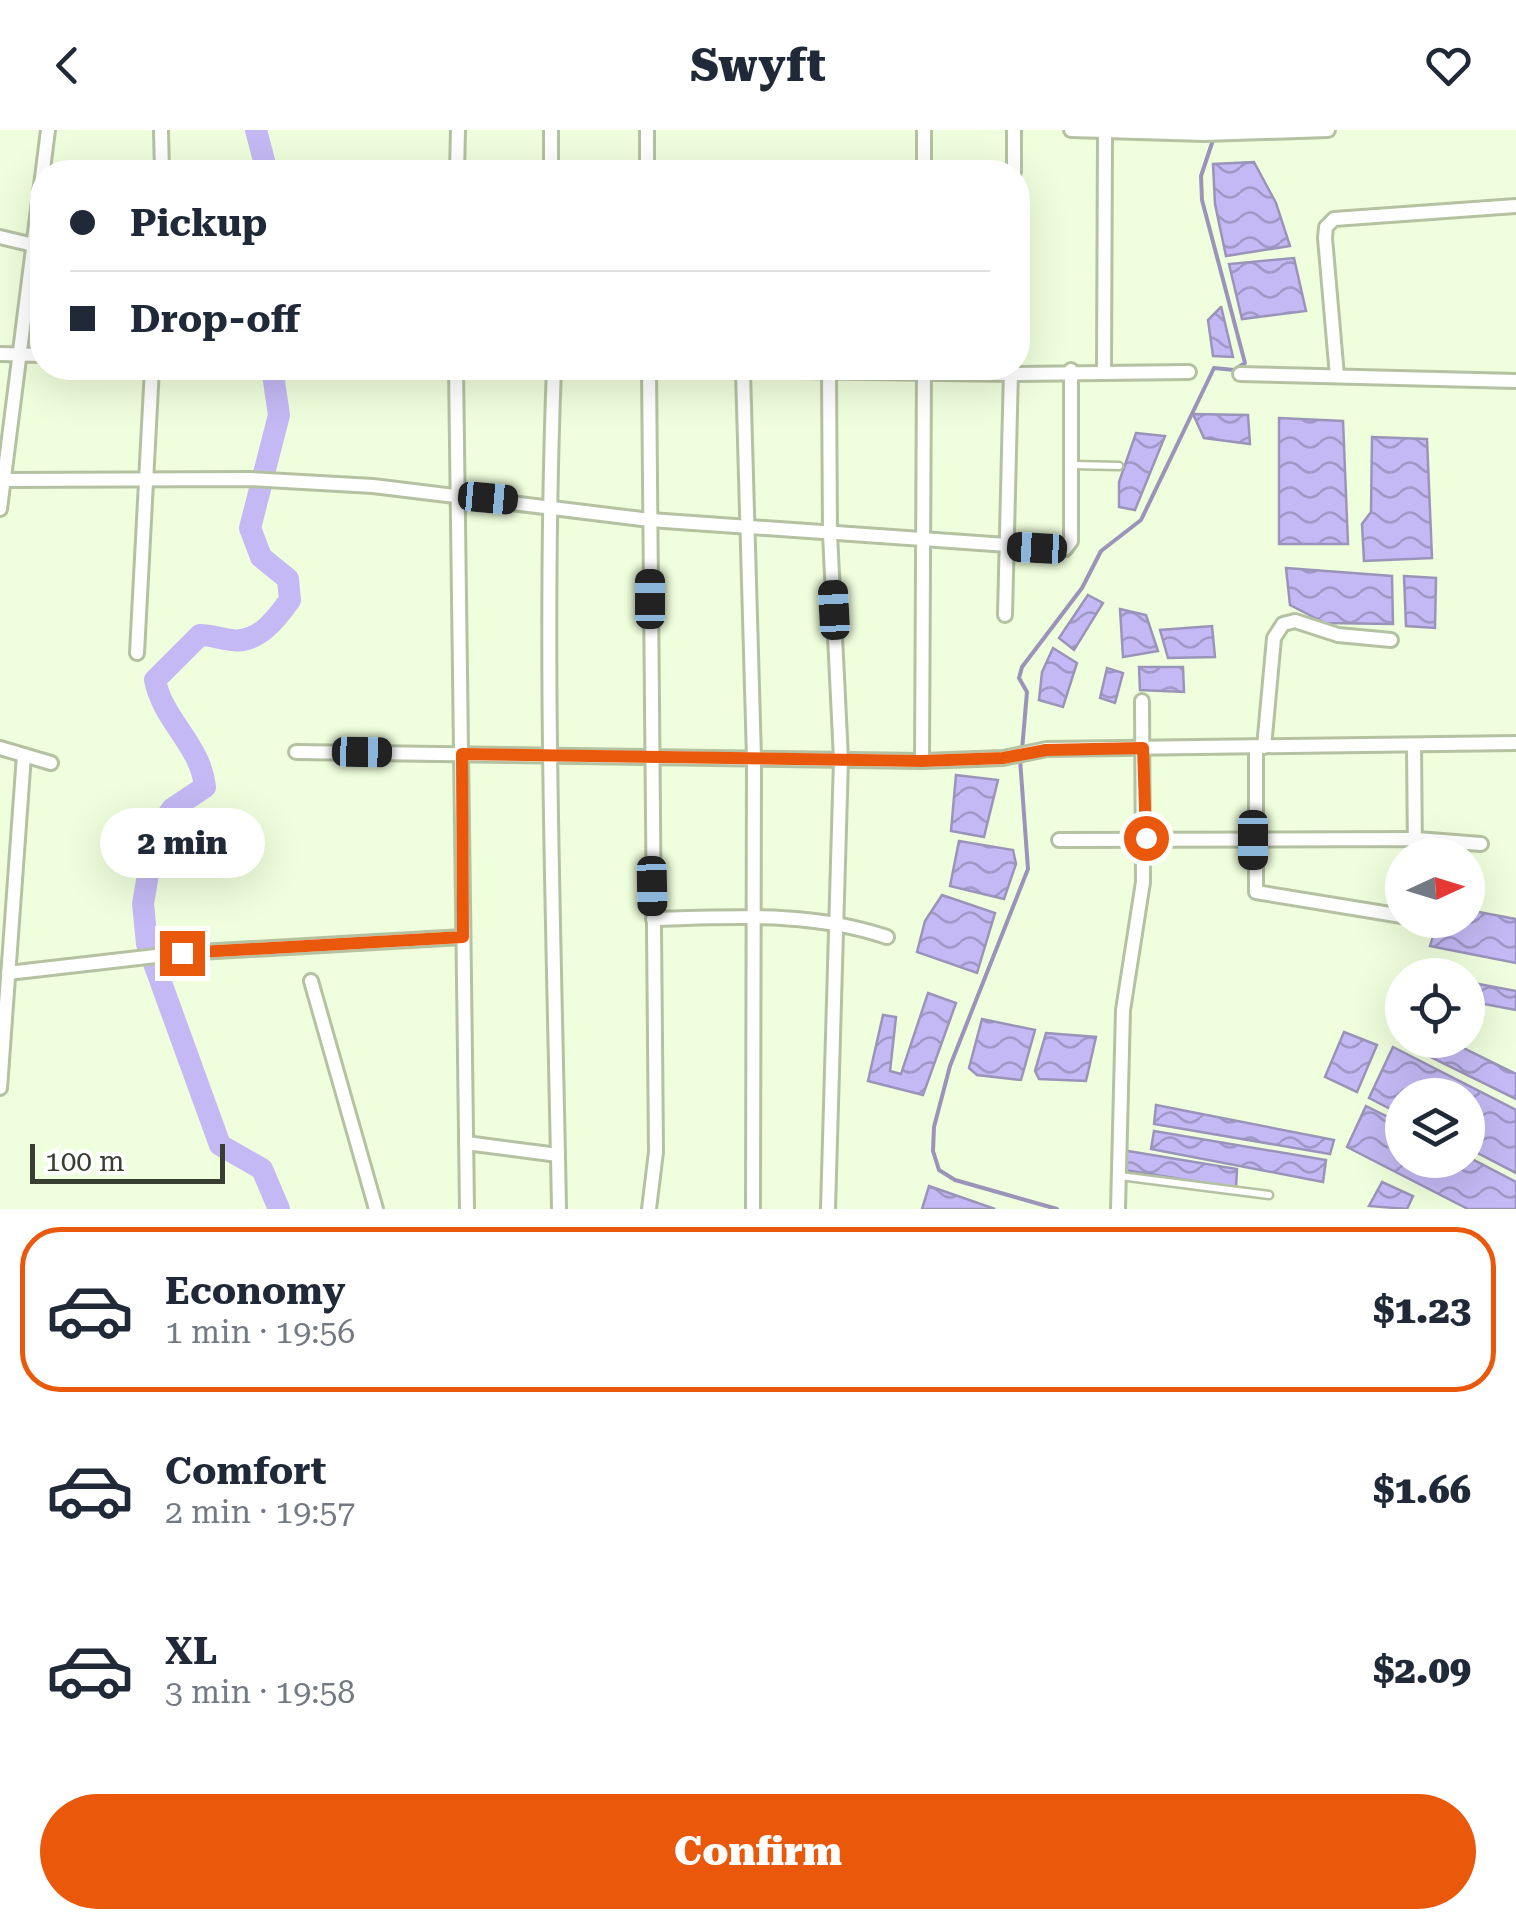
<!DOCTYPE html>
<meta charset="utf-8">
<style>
:root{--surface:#fff;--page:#f2f2f3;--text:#1f2937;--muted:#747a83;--line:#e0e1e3;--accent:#ea580c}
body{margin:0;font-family:"Roboto Serif",serif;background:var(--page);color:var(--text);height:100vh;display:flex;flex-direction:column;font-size:38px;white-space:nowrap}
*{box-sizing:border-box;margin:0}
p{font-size:32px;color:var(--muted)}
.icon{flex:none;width:55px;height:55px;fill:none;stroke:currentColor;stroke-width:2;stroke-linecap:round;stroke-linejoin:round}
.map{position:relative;height:1079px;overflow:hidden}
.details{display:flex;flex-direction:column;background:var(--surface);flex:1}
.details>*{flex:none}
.banner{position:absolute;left:30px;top:30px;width:1000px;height:220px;border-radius:40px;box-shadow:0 10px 40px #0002;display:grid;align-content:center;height:220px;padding:0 40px;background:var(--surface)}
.needle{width:65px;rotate:86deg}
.fabs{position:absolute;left:1385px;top:708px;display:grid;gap:20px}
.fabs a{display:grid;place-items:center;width:100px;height:100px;border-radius:50%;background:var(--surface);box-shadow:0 10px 40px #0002;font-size:50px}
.scale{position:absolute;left:30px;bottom:25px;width:195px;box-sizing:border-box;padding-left:10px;border:5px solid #383e31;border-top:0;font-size:28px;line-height:35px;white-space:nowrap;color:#383e31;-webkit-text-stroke:8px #fff;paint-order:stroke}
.end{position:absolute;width:45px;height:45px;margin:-22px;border:12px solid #ea580c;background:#fff;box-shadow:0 0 0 5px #fff}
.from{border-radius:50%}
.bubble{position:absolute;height:70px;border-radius:35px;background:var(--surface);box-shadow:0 10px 40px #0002;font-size:32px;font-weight:800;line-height:70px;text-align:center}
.car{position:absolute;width:30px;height:60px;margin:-30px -15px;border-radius:12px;box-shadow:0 0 8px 2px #0007;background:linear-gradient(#222 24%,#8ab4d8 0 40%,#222 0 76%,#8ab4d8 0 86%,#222 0)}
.banner b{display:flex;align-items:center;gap:35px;height:95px;font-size:38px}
.banner b+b{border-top:2px solid var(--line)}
.banner i{width:25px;height:25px;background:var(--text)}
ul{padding:18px 0 0;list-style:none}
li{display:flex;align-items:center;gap:30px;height:165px;margin:0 20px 15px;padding:0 20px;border:5px solid transparent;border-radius:40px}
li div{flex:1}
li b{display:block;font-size:38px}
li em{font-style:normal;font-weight:800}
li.active{border-color:var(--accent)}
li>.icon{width:90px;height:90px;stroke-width:1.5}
.action{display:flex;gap:20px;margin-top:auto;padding:20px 40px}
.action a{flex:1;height:115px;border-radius:60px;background:var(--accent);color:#fff;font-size:40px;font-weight:800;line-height:115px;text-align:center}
header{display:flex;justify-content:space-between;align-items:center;height:130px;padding:0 40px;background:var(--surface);font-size:45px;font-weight:800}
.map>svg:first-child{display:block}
.water{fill:url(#water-waves);stroke:#9a94ba;stroke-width:2.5}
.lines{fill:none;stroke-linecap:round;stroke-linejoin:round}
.stream{stroke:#9a94ba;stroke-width:4}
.river{stroke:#c4b9f4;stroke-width:22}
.lane-casing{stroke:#b4c2a2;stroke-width:11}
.street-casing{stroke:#b4c2a2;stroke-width:18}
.lane{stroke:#fff;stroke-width:6}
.street{stroke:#fff;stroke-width:12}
.route{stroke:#ea580c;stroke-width:12}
</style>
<header><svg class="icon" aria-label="back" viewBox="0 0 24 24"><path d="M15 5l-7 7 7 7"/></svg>Swyft<svg class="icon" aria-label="heart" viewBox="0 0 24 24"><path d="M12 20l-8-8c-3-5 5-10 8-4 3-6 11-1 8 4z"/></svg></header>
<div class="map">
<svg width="1516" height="1079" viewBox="0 0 1516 1079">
<defs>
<pattern id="water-waves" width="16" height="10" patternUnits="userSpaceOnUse" patternTransform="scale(2.5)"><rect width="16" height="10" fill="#c4b9f4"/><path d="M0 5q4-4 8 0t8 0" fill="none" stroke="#a098c6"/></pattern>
</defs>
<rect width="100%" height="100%" fill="#effedc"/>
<g class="water">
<polygon points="1254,32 1276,73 1290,116 1226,126 1215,74 1213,34"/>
<polygon points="1294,128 1306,181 1242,189 1229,134"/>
<polygon points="1221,177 1221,176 1233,227 1213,226 1208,190"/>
<polygon points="1193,284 1248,285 1250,314 1204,308"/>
<polygon points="1279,288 1343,291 1348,414 1279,414"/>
<polygon points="1136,303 1165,306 1135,380 1119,377 1119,352"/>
<polygon points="1372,307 1427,309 1432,428 1364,431 1362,394 1371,382"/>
<polygon points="1286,438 1392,446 1393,494 1325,493 1290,475"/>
<polygon points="1404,446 1436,448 1435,498 1406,496"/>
<polygon points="1088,465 1103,473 1074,520 1059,508"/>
<polygon points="1120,479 1146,485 1158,521 1123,527"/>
<polygon points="1212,496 1215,527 1168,528 1160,500"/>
<polygon points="1053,518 1077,533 1063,577 1039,570 1042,542"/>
<polygon points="1139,537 1183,537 1184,562 1140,560"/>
<polygon points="1107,538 1123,543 1115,573 1100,568"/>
<polygon points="956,645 998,650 984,707 951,701"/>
<polygon points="959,711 1013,720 1016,734 1004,769 950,756"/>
<polygon points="942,765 995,783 977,843 917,822 925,791"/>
<polygon points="1468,780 1516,789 1516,833 1430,816 1438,790 1468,790"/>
<polygon points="1468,852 1516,861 1516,880 1468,871"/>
<polygon points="928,863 956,873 923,965 868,951 883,885 896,887 890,941 901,944"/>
<polygon points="982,889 1035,900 1021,950 977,945 969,938"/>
<polygon points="1344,902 1377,915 1357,962 1325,947"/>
<polygon points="1046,903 1096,907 1086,951 1039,949 1035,941"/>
<polygon points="1402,908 1447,910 1516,944 1516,969 1400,912"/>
<polygon points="1393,917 1516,980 1516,1043 1468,1018 1468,965 1402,965 1402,985 1369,968"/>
<polygon points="1156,975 1334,1010 1330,1024 1154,994"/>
<polygon points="1366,976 1402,994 1402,1030 1468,1027 1516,1052 1516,1079 1468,1079 1347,1017"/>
<polygon points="1154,1001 1326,1030 1323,1052 1151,1019"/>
<polygon points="1122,1020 1237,1039 1236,1058 1119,1039"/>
<polygon points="1382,1052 1413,1066 1407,1079 1369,1076"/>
<polygon points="929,1056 995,1079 922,1079"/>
</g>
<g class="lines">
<g class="stream">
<polyline points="1022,620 1027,562 1019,548 1022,537 1082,458 1101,421 1141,390 1214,238 1234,240 1245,233 1202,70 1201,46 1213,10"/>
<polyline points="1020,629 1028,739 950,936 934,997 933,1021 939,1040 955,1050 1057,1079"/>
</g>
<g class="river">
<polyline points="256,0 267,42"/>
<path d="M 272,238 L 279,285 L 250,398 L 261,427 L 288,449 L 290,470 C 277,488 258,514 232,510 C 220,509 212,505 200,505 L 155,550 C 163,591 201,615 205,657 L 172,679 L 155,703 L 143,774 L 147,814 L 220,1015 L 262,1039 L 279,1079"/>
</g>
<g class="lane-casing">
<g id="lane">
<polyline points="1073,335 1119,336"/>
<polyline points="1120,1046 1269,1065"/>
</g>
</g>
<g class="street-casing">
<g id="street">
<polyline points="161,0 162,42"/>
<polyline points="551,0 551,42"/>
<polyline points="647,0 647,42"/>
<polyline points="1071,0 1205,4 1328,0"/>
<polyline points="457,42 458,0"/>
<polyline points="924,42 924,0"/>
<polyline points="1014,42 1014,0"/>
<polyline points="0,107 42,117"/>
<polyline points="0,224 42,225"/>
<polyline points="456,238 467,1079"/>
<path d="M 554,238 C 543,518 554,799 559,1079"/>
<polyline points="597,238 1011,244 1189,242"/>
<polyline points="649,238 656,1022 649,1079"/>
<polyline points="743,241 754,628 753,1079"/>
<polyline points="1104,241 1105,2"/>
<polyline points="1240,244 1516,251"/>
<polyline points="1337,246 1325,108 1326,97 1334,89 1516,76"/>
<polyline points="0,350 250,349 373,356 650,390 1065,419 1071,411 1071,240"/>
<polyline points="0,379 48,0"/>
<polyline points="1005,485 1011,240"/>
<polyline points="137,523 152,238"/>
<polyline points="1414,615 1415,725"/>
<polyline points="1264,617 1274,508 1283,494 1295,491 1338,505 1391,510"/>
<polyline points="0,618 51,633"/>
<polyline points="1256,618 1256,762 1402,786"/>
<polyline points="296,622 922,631 1003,628 1047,619 1516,613"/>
<polyline points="922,631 924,238"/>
<polyline points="1059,710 1417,709 1481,714"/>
<path d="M 653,789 C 733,787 811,781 887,807"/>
<polyline points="1423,790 1432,792"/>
<polyline points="8,843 182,823 463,807"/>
<polyline points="311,851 376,1079"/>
<polyline points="0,958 24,625"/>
<polyline points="466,1013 558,1025"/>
<polyline points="828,1079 841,629 830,404 829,242"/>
<polyline points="1118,1079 1123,880 1143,752 1142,571"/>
</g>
</g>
<use href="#lane" class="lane"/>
<use href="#street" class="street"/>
</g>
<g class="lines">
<polyline class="route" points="182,823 463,807 462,624 922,631 1003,628 1046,620 1143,618 1146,708"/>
</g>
</svg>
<div class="fabs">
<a><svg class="needle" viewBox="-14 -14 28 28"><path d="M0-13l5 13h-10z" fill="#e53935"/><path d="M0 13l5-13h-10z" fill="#747a83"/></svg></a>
<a><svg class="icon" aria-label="locate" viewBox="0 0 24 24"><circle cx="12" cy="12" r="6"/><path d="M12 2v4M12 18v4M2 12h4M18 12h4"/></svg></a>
<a><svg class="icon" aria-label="layers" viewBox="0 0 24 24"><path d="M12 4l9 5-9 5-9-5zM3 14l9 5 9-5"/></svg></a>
</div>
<div class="scale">100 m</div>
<i class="end from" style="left:1146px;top:708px"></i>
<i class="end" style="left:182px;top:823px"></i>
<div class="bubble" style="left:100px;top:678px;width:165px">2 min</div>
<i class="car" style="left:488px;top:368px;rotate:95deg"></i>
<i class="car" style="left:1037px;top:418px;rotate:273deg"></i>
<i class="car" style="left:650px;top:469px;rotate:0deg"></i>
<i class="car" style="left:834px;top:480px;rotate:357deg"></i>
<i class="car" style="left:362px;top:622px;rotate:91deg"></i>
<i class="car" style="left:1253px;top:710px;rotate:180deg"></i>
<i class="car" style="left:652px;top:756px;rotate:179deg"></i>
<div class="banner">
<b><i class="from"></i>Pickup</b>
<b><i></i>Drop-off</b>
</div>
</div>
<section class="details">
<ul>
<li class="active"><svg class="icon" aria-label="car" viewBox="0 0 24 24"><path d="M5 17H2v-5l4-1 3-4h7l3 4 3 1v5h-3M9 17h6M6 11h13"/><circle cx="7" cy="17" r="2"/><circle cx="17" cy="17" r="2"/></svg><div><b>Economy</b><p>1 min · 19:56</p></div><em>$1.23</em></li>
<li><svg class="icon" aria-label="car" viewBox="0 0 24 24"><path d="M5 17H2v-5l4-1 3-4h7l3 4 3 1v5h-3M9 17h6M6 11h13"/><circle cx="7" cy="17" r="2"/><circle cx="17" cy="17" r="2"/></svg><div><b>Comfort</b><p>2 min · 19:57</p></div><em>$1.66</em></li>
<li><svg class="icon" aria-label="car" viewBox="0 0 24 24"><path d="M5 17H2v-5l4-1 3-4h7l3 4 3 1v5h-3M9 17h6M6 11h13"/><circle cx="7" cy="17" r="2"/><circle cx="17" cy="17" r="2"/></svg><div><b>XL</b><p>3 min · 19:58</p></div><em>$2.09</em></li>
</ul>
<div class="action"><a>Confirm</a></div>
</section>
